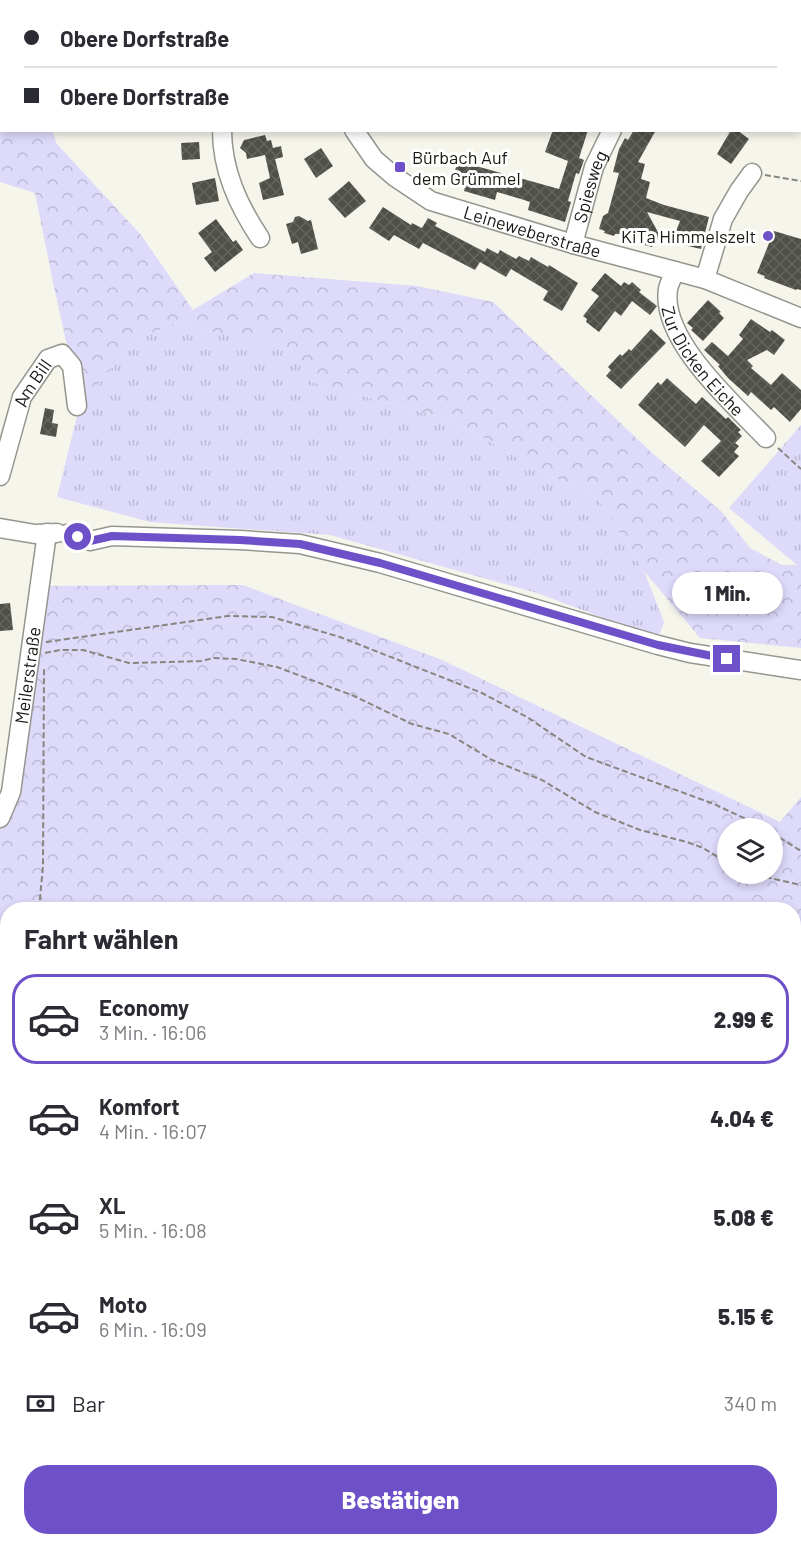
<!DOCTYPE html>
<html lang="de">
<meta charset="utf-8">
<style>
:root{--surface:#fff;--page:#f7f7f7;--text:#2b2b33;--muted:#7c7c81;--line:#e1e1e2;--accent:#6e50c9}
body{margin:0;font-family:Barlow,sans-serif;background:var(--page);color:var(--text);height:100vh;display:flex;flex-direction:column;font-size:22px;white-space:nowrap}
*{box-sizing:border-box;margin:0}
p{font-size:20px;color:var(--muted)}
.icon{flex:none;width:33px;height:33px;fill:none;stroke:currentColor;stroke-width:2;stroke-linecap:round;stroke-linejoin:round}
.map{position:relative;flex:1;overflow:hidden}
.drawer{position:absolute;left:0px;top:902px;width:801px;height:644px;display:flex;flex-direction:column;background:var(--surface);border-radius:24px 24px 0 0;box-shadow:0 3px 9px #0003}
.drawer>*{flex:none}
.top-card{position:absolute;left:0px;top:0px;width:801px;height:132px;box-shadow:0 3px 9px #0003;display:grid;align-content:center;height:132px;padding:0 24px;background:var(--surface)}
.controls{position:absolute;left:717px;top:818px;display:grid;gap:12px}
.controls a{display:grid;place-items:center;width:66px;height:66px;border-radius:50%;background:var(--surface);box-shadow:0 3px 9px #0003;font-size:30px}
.end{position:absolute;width:27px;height:27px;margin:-14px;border:8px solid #6e50c9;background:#fff;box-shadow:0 0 0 3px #fff}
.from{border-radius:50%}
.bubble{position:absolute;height:42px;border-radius:21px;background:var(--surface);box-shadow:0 3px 9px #0003;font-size:20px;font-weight:800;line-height:42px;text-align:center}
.top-card b{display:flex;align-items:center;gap:21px;height:57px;font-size:22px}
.top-card b+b{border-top:2px solid var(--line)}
.top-card i{width:15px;height:15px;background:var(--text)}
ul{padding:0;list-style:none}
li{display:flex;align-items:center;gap:18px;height:90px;margin:0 12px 9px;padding:0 12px;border:3px solid transparent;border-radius:24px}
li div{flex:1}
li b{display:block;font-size:22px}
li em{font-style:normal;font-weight:800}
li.active{border-color:var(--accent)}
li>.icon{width:54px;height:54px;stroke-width:1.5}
h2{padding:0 24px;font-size:27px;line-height:72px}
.pay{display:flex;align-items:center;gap:15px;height:66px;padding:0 24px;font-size:22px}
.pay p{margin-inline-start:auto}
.cta{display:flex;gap:12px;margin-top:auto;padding:12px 24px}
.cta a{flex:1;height:69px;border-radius:24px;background:var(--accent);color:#fff;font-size:24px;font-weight:800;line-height:69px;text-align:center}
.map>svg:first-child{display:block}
.grass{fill:url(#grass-tufts)}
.forest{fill:url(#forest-crowns);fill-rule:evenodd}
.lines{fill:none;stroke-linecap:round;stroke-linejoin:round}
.stream{stroke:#807aa5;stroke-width:4}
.building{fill:url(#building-cross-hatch)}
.minor-casing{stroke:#96968e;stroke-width:21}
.path{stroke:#868680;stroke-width:2;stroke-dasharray:6 3;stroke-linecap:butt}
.minor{stroke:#fff;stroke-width:18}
.route{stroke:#6e50c9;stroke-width:8}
.poi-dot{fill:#6e50c9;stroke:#fffffe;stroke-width:2}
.labels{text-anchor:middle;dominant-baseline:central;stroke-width:6;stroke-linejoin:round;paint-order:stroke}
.poi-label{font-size:18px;fill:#171714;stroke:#fffffe;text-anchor:start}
.street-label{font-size:18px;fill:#171714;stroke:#fffffe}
</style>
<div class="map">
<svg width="801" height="1544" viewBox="0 0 801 1544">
<defs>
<pattern id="grass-tufts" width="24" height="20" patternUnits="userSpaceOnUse" patternTransform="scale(1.5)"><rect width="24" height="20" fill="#dddafa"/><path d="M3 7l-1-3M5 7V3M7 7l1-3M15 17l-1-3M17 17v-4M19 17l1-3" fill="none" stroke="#bdbad5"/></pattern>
<pattern id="forest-crowns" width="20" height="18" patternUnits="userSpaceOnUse" patternTransform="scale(1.5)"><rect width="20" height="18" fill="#dddafa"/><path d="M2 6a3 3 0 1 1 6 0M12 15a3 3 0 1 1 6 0" fill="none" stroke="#bdbad5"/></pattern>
<pattern id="building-cross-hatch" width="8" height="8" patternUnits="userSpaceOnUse" patternTransform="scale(1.5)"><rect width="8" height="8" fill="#505049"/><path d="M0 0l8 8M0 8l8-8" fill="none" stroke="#65655f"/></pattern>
</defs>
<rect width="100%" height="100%" fill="#f5f5ec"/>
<g class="grass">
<polygon points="173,324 287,346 312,382 451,420 536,468 599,500 644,571 664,622 658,639 540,594 330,535 150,522 57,497 80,404 138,339"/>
<polygon points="801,425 801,565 797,565 729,508"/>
</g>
<g class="forest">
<polygon points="0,0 19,1 2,2 2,130 53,131 56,143 141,235 193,310 254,273 417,286 493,302 651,452 721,511 750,548 782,565 801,565 801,648 700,638 644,571 599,500 536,468 451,420 312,382 286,346 173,324 138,339 80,404 54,287 35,193 0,182"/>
<path d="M 243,585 L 442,660 L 780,822 L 801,797 L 801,1544 L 0,1544 L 0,803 L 21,650 L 33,586 ZM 728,828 L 772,828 L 772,873 L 728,873 ZM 8,909 L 794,909 L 794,1538 L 8,1538 Z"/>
</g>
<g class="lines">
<g class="stream">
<polyline points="0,1252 8,1252"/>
<polyline points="170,1538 172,1544"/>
</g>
</g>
<g class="building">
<polygon points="553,130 588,130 579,158 584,160 579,174 576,173 568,201 571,202 565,222 528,210 530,202 521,199 497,192 495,200 464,191 466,184 452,180 458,161 559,189 568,161 545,152"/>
<polygon points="634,130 656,130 638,162 645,164 641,179 650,182 646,198 664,205 709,217 701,249 679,244 680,241 673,239 680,221 647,212 659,234 656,244 653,243 652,247 641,244 643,240 621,234 615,234 614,236 604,233 605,231 599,229 603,216 608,213 619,173 613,172 619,149 625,138 628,140"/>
<polygon points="731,130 737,130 749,139 731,164 717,154"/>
<polygon points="265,135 267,141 271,140 273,148 281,146 283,157 275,159 284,195 263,200 259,183 270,178 265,155 247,159 246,153 240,148 244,140"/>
<polygon points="199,142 200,159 182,160 181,143"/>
<polygon points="321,148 333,166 316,178 304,159"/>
<polygon points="215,178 219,201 196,205 192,183"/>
<polygon points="349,181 366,201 345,218 328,199"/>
<polygon points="383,207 411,225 412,223 422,228 428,218 437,223 435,226 485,252 487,248 498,254 500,250 516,259 519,256 529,261 531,257 548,267 549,265 578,283 562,311 543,300 548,291 511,269 506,277 480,262 475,270 423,243 419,249 394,235 389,241 369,228"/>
<polygon points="299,216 308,221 311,220 318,249 301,254 298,242 292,244 286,224 293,222 295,217"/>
<polygon points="216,219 233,242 236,240 243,250 215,272 204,258 212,252 198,233"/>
<polygon points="774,231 801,239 801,290 797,289 796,290 764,278 765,276 757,273"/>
<polygon points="605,273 621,286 624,282 629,285 632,282 641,290 639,292 657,306 650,315 632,301 621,316 615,311 599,332 586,322 587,319 583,316 599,296 591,290"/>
<polygon points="708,300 721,312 719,313 724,318 703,341 691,330 693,328 687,323"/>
<polygon points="751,319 770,332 772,330 785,340 774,355 767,350 747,360 753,366 751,368 771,385 782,373 801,390 801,409 790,422 774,407 771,410 751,392 748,396 728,378 718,366 720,365 704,350 712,342 728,356 743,339 739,335"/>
<polygon points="651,329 666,343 621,389 606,376 611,370 608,367 620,354 622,356 629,349 631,351"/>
<polygon points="667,378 696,404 702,397 726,419 728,417 741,430 738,432 742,436 735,443 739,446 734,452 739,456 719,477 701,461 721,441 704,425 685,447 638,405 658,382 661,385"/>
<polygon points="45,408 54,410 52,423 58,424 56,437 40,434"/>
<polygon points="10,603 13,630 0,631 0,604"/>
</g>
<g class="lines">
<g class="minor-casing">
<g id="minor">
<polyline points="93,2 93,0"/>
<polyline points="324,2 324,0"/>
<polyline points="543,2 545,0"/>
<path d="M 222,130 C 222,170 238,205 260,238"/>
<path id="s1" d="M 354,130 L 374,159 L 395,177 L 431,201 L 573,244 L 705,279 L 801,318"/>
<path id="s2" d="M 573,244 L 594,167 L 612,130"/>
<path id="s3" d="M 675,271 C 673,277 669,283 668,289 C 660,340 734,404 766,438"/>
<polyline points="705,279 723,219 739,191 752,173"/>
<path id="s4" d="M 0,476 L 22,397 L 48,359 L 62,354 L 72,366 L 77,406"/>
<polyline points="0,528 35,534 57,533"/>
<polyline points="67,534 90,541 112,536 240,540 300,544 380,563 658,645 690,653 801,670"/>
<path id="s5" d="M 0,818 L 11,792 L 47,533"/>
</g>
</g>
<g class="path">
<polyline points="731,2 732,0"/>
<polyline points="768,2 769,0"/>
<polyline points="800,34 801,35"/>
<polyline points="765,175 801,181"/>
<polyline points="778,448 801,469"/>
<polyline points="46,642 228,616 272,617 340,637 482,693 527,717 586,757 714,804 765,828"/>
<polyline points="45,653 60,650 83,650 129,663 201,661 214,658 236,659 277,667 354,696 412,724 449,734 492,760 542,780 595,812 640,830 687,842 703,848 728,863"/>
<polyline points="772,833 801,851"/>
<polyline points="748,873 801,885"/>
<polyline points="39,909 43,866 44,669"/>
<polyline points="794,1049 801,1051"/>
<polyline points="794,1059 801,1064"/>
<polyline points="794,1125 801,1124"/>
<polyline points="0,1323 8,1329"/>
<polyline points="0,1364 8,1372"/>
<polyline points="134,1538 134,1544"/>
<polyline points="89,1544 90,1538"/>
<polyline points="267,1544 267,1538"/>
<polyline points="279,1544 279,1538"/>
<polyline points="456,1544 458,1538"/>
</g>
<use href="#minor" class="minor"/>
</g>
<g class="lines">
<polyline class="route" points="78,537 90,541 112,536 240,540 300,544 380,563 658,645 727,659"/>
</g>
<g class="poi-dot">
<rect x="394" y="161" width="12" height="12" rx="3"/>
<circle cx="768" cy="236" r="6"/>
</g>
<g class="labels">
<g class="poi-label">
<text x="412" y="157">Bürbach Auf<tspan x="412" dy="21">dem Grümmel</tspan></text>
<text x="756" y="236" text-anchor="end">KiTa Himmelszelt</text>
</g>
<g class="street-label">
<text stroke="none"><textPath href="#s2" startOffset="60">Spiesweg</textPath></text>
<text stroke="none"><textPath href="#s1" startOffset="212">Leineweberstraße</textPath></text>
<text stroke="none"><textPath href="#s3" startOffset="102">Zur Dicken Eiche</textPath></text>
<text stroke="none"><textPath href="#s4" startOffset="99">Am Bill</textPath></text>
<text stroke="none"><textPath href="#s5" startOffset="146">Meilerstraße</textPath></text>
</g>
</g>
</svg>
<div class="controls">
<a><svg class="icon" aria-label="layers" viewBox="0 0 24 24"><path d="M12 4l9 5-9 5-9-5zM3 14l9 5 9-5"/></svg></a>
</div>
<i class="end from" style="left:78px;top:537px"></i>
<i class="end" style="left:727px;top:659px"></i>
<div class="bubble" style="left:672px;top:572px;width:111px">1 Min.</div>
<div class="top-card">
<b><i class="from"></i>Obere Dorfstraße</b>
<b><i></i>Obere Dorfstraße</b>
</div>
<section class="drawer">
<h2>Fahrt wählen</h2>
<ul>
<li class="active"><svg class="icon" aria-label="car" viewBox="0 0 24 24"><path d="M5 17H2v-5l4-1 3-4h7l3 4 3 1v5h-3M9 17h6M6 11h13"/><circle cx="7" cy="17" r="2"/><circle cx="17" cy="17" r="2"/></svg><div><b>Economy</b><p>3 Min. · 16:06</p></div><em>2.99 €</em></li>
<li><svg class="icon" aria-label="car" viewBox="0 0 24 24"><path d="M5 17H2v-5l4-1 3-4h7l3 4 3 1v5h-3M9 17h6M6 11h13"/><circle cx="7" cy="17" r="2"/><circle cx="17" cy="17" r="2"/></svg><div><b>Komfort</b><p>4 Min. · 16:07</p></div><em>4.04 €</em></li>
<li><svg class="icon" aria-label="car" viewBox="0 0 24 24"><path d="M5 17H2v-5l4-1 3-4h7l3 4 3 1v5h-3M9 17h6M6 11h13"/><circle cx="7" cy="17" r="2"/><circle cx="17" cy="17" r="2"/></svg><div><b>XL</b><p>5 Min. · 16:08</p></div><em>5.08 €</em></li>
<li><svg class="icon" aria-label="car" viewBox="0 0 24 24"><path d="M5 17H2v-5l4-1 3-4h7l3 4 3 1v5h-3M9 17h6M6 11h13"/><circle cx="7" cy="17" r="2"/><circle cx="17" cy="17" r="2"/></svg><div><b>Moto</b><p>6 Min. · 16:09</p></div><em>5.15 €</em></li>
</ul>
<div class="pay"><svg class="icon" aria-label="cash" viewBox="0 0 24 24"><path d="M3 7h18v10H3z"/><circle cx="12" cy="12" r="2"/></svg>Bar<p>340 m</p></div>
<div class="cta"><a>Bestätigen</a></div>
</section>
</div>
